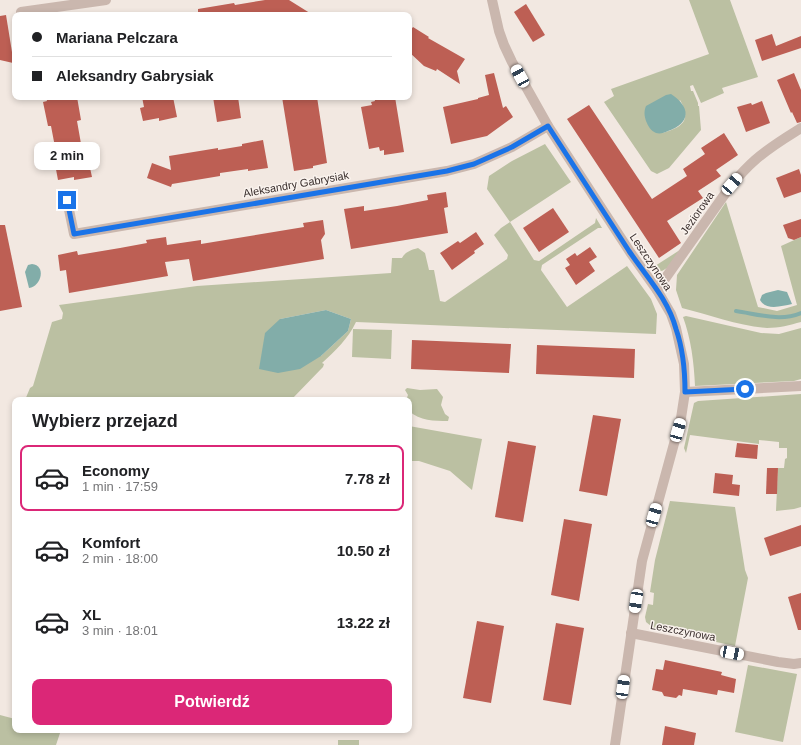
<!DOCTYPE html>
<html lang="pl">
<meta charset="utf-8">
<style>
:root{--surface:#fff;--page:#f2f2f2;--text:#202124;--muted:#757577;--line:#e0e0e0;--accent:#db2777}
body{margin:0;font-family:Helvetica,sans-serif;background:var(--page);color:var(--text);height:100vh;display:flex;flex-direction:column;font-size:15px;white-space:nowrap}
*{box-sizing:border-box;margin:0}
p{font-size:13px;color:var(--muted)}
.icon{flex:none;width:22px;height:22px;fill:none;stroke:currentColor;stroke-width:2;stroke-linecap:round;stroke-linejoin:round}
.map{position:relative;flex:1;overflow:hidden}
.panel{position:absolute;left:12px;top:397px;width:400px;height:336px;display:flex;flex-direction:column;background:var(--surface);border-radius:8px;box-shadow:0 2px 6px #0003}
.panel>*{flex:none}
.guide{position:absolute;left:12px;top:12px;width:400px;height:88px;border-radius:8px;box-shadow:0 2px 6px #0003;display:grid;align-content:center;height:88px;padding:0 20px;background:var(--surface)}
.end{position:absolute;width:18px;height:18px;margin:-9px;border:5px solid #1a73e8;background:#fff;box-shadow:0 0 0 2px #fff}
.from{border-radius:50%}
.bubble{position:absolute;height:28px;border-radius:8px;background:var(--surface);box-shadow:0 2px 6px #0003;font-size:13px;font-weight:700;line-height:28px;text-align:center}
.car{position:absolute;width:12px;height:24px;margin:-12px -6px;border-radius:5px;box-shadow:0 0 3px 1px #0007;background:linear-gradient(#fff 24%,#345 0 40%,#fff 0 76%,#345 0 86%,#fff 0)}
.guide b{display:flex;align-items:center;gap:14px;height:38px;font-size:15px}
.guide b+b{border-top:1px solid var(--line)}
.guide i{width:10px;height:10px;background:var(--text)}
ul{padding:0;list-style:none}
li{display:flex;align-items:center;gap:12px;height:66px;margin:0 8px 6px;padding:0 12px;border:2px solid transparent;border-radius:8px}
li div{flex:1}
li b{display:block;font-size:15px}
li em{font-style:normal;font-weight:700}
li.selected{border-color:var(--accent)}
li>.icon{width:36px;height:36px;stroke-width:1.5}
h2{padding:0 20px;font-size:18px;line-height:48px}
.cta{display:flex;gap:8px;margin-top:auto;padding:8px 20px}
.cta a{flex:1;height:46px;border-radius:8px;background:var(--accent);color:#fff;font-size:16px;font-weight:700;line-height:46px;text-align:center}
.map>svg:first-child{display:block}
.green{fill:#bbc0a2;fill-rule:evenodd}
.water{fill:#82ada9}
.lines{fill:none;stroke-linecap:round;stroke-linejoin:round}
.stream{stroke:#82ada9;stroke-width:4}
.building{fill:#bd5f54}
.minor{stroke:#cab7ae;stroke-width:10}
.tertiary{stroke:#cab7ae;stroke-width:10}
.route{stroke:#1a73e8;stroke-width:5}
.labels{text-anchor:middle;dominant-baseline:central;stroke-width:3;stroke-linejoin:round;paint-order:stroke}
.street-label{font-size:11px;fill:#392e2c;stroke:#faf3ee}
</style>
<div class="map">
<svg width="801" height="745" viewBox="0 0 801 745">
<rect width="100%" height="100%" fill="#f2e8e1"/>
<g class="green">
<path d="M 689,0 L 730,0 L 758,77 L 722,88 L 724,93 L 701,103 L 693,85 L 690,86 L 691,91 L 693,91 L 698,103 L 698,106 L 699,106 L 701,130 L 669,168 L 657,174 L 651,171 L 604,102 L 614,96 L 611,89 L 709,54 ZM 680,100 C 692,121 682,127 663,133 Z"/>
<path d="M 545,144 L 571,182 L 510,222 L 534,260 L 539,261 L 595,223 L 596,218 L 602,228 L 598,228 L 542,265 L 541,270 L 567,307 L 627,266 L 651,299 L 657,314 L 656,334 L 356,322 C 348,339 335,351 322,363 L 324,364 L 323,367 L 291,400 L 25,400 L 30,388 L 33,386 L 52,322 L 62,319 L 63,313 L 59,305 L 197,286 L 391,273 L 392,258 L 402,258 C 405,252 411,250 418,248 L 425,253 L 429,270 L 434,270 L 440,301 L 445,302 L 507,259 L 508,255 L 494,235 L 501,228 L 510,222 L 487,189 L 489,176 L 512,161 ZM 326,310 L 351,319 L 348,331 L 321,356 L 280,319 Z"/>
<path d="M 726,202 L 758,307 L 777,311 L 797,305 L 781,246 L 801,237 L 801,322 C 790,325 779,328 767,328 C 739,326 710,315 682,308 L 676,290 L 677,275 Z"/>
<polygon points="683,248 667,268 662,271 657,270 655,266"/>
<path d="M 686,316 L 761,333 L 779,334 L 801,328 L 801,379 L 794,381 L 695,386 C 694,362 691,339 683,317 Z"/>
<polygon points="353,329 392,330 391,359 352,357"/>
<path d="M 407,388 L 420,390 L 437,389 L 443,397 L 441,405 L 445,414 L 449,417 L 448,421 C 434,421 420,421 409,411 L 409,400 L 406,400 L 408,395 L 405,390 Z"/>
<polygon points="801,394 801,507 794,509 776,511 778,468 784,468 785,459 787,458 787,448 779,448 779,442 759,440 759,444 690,435 686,453 684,448 694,403 698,401"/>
<polygon points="409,426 482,439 472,490 450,471 419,461 409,461"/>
<polygon points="670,501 735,507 745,570 748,578 735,646 651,628 651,626 646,622 645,617 648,604 653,605 654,593 650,592 655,560"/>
<polygon points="748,665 797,674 783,742 735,732"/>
<polygon points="0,715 15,719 15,730 61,730 56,745 0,745"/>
<rect x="338" y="740" width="21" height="5"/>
</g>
<g class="water">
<path d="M 671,94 C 691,107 691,123 668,131 C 664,133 660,134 656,133 C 651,131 648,126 646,121 C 644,115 644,111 646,106 L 666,95 Z"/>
<path d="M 32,264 C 46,265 42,286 29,288 L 25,272 L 28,265 Z"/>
<path d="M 778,290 L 787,292 L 792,304 C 782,306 766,311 760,300 L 762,295 L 766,293 Z"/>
<polygon points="326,310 351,319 348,331 321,356 300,369 278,373 259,369 265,333 280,319"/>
</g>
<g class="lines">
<path class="stream" d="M 736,311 C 757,314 780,322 801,313"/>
</g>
<g class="building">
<polygon points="265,0 289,0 313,15 198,15 198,9 234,3 235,5"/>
<polygon points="526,4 545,35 533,42 514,12"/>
<polygon points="6,15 12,52 13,63 0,60 0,16"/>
<polygon points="413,27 429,37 428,38 465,59 457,71 460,84 437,69 436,71 424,66 409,52 409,32"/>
<polygon points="772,34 776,46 801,36 801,48 762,61 755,40"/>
<polygon points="494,73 503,108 506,106 513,117 487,136 451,144 443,107 478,99 478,98 489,95 485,75"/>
<polygon points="794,73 801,90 801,122 797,123 792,112 791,113 777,80"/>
<polygon points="46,97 77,97 81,120 77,121 83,155 87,154 92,177 74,180 74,177 58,180 52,148 55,147 51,126 48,126 43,102 47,101"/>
<polygon points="142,97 173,97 177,117 159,121 159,118 143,121 140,108 144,107"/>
<polygon points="213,97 238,97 241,118 217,122"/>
<polygon points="282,97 317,97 327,163 313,166 313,168 294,171"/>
<polygon points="374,97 395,97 404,152 384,155 384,150 380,151 379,147 369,149 361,107 372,105 371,102 375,101"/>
<polygon points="762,101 770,123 746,132 737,107 751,103 752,105"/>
<polygon points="589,105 652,199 687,176 683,169 705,154 701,148 724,133 738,155 716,170 721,176 698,191 703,198 667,221 681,243 659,258 567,119"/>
<polygon points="263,140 268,168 248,171 248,169 220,173 220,176 172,184 171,187 147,178 152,163 171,170 169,156 218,148 218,150 242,146 242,144"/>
<polygon points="799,169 801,175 801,192 784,198 776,178"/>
<polygon points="446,192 448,207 444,208 448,233 351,249 344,209 364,206 364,211 397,206 428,200 427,195"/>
<polygon points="553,208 569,232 539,252 523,228"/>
<polygon points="801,219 801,237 794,240 788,238 783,225"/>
<polygon points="323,220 325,234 321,240 324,259 193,281 189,259 165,262 168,276 69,293 66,270 60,271 58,255 77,251 78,255 120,248 147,243 146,240 166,237 167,245 201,240 201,244 304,227 303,223"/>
<polygon points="0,225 5,225 22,307 0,311"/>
<polygon points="476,232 484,244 474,251 475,253 452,270 440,253 458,241 460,243"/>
<polygon points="590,247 597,257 589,262 595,271 576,285 565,268 570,265 566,259 575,253 577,256"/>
<polygon points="412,340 511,344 509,373 411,369"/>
<polygon points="537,345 635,349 634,378 536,374"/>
<polygon points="593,415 621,419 607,496 579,491"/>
<polygon points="508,441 536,446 523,522 495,517"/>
<polygon points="737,443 758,445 757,459 735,457"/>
<polygon points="767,468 778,468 777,494 766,494"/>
<polygon points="715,473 733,475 732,484 740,485 739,496 713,493"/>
<polygon points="564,519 592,524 579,601 551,595"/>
<polygon points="801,525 801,546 770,556 764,538"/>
<polygon points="801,593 801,630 798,630 788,597"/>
<polygon points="477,621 504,626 491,703 463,698"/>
<polygon points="556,623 584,628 571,705 543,700"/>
<polygon points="665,660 722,672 721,675 736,679 734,693 718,690 717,695 683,689 682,696 679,695 676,698 664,696 662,692 652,690 656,669 663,670"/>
<polygon points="665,726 696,733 694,745 662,745"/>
</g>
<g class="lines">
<g class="minor">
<polyline points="21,12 106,0"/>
<polyline points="67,200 74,234 447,171 474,164 512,147 548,126"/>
<path d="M 657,290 L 732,184 C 739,176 746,168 754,161 C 768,148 785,138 801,128"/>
<polyline points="685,392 801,386"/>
<polyline points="631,633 778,662 794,664 801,663"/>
</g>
<polyline class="tertiary" points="492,0 499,31 504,45 512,62 548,126 630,252 657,290 671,314 676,328 684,364 685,392 681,418 642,561 615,745"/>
</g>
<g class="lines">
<path class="route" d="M 67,200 L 74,234 L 447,171 L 474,164 L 512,147 L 548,126 C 575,168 602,210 629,251 C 646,276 668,299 676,329 C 683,349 685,370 685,392 L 745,389"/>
</g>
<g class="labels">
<g class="street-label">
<text transform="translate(296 184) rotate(-10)">Aleksandry Gabrysiak</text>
<text transform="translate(697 213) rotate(-55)">Jeziorowa</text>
<text transform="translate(651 262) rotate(56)">Leszczynowa</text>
<text transform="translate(683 631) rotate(11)">Leszczynowa</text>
</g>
</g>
</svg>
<i class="end from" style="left:745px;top:389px"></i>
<i class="end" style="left:67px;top:200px"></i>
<div class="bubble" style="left:34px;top:142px;width:66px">2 min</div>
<i class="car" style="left:520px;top:76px;rotate:331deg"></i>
<i class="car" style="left:732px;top:184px;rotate:41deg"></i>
<i class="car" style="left:678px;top:430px;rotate:16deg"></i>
<i class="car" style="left:654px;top:515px;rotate:16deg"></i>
<i class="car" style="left:636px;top:601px;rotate:189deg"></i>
<i class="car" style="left:732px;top:653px;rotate:101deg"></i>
<i class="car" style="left:623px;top:687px;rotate:8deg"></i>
<div class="guide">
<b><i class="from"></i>Mariana Pelczara</b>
<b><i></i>Aleksandry Gabrysiak</b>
</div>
<section class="panel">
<h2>Wybierz przejazd</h2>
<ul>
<li class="selected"><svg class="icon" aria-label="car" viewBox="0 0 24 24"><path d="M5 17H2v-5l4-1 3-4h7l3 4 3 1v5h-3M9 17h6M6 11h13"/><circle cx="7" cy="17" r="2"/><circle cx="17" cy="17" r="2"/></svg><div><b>Economy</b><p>1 min · 17:59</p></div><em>7.78 zł</em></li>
<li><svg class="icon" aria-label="car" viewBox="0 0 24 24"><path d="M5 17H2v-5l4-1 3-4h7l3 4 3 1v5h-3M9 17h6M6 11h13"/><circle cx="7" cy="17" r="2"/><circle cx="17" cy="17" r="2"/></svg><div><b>Komfort</b><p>2 min · 18:00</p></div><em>10.50 zł</em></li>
<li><svg class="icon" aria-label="car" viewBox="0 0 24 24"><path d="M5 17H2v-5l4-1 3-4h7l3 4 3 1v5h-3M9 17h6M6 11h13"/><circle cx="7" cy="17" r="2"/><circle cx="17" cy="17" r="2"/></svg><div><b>XL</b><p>3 min · 18:01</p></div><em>13.22 zł</em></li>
</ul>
<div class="cta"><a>Potwierdź</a></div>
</section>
</div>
